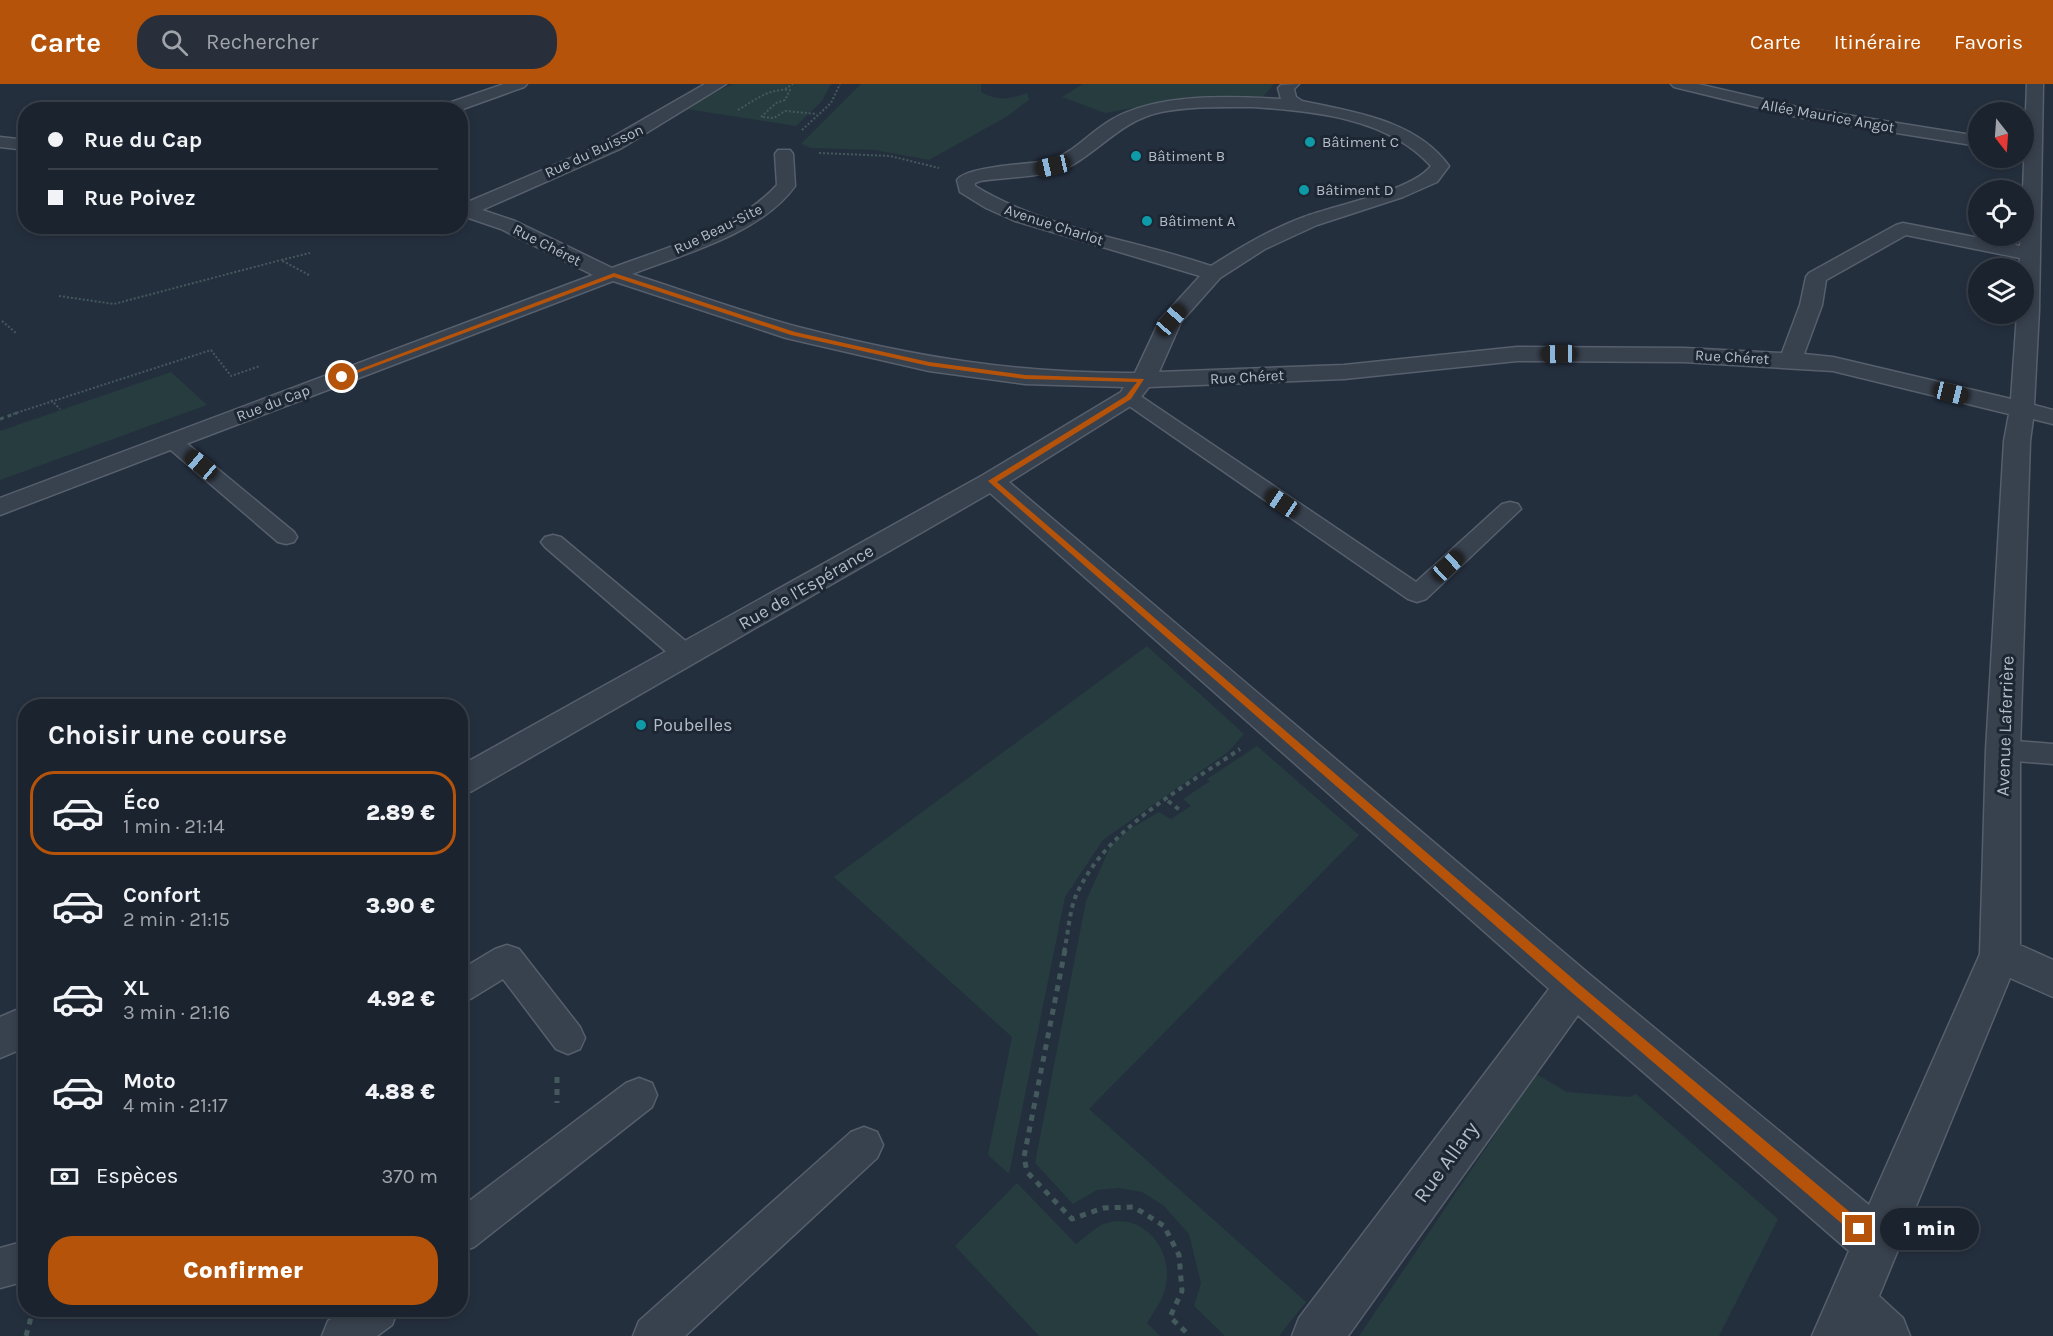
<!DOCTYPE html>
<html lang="fr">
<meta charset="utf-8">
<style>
:root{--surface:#1b232e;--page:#282f3a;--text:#f1f3f6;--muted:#a0a4aa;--line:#39404a;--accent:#b45309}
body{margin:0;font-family:Karla,sans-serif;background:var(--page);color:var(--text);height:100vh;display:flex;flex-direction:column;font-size:22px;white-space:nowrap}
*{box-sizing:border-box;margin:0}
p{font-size:20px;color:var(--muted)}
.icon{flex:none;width:33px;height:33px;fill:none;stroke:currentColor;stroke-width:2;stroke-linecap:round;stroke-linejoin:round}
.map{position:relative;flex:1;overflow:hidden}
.panel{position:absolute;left:18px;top:615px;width:450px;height:618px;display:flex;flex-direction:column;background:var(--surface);border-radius:24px;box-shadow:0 3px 9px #0003,0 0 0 2px var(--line)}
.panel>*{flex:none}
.hud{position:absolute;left:18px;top:18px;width:450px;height:132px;border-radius:24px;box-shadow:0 3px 9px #0003,0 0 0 2px var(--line);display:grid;align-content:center;height:132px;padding:0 30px;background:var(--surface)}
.needle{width:39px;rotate:163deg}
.fabs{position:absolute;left:1968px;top:18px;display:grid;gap:12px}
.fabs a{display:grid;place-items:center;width:66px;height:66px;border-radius:50%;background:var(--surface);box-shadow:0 3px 9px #0003,0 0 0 2px var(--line);font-size:30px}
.end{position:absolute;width:27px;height:27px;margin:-14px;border:8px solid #b45309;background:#fff;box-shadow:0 0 0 3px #fff}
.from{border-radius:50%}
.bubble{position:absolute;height:42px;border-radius:21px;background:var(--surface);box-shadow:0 3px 9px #0003,0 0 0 2px var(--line);font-size:20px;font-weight:800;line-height:42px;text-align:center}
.car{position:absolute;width:18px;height:36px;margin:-18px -9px;border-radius:8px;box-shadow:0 0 4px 2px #0007;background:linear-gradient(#222 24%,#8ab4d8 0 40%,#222 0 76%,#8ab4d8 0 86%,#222 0)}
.hud b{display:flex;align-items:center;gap:21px;height:57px;font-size:22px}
.hud b+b{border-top:2px solid var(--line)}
.hud i{width:15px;height:15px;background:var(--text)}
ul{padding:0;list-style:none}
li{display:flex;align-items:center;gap:18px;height:84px;margin:0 12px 9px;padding:0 18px;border:3px solid transparent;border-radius:24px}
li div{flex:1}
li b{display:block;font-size:22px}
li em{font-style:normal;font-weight:800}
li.on{border-color:var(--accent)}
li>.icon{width:54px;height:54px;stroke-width:1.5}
h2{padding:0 30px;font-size:27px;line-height:72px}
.pay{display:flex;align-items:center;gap:15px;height:66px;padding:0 30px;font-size:22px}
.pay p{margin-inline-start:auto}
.cta{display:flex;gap:12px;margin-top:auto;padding:12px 30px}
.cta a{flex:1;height:69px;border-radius:24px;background:var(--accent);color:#fff;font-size:24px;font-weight:800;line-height:69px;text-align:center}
header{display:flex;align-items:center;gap:36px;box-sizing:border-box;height:84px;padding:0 30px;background:var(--accent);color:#fff}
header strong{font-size:28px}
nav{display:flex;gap:33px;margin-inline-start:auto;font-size:21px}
.search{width:420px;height:54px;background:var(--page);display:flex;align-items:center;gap:15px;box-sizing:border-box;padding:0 21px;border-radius:24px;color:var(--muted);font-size:22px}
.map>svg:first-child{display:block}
.green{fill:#263c3f}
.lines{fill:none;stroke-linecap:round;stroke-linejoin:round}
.lane-casing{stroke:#565f6c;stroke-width:3}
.street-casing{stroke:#565f6c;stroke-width:3}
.path-far3{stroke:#44595c;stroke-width:2;stroke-dasharray:2 2;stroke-linecap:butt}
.path-far2{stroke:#44595c;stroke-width:3;stroke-dasharray:4 4;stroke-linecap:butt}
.path-far1{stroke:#44595c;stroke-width:4;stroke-dasharray:4.5 4.5;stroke-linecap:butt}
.path{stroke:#44595c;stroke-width:5;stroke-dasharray:6 6;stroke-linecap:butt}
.lane{fill:#38414e;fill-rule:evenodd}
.street{fill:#38414e;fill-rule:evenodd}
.route{fill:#b45309}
.culture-dot{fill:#0f9aa8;stroke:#1d2633;stroke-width:2}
.labels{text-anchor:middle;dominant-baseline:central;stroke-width:6;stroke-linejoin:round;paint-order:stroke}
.far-street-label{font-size:15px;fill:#b4bcc9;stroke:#1d2633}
.far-poi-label{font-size:15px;fill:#b4bcc9;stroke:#1d2633;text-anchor:start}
.street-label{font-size:18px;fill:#b4bcc9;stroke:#1d2633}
.poi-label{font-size:18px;fill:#b4bcc9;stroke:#1d2633;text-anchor:start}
.near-street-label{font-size:21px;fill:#b4bcc9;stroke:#1d2633}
</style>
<header>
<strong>Carte</strong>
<div class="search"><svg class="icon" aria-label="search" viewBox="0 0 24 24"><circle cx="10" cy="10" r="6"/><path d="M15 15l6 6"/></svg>Rechercher</div>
<nav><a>Carte</a><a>Itinéraire</a><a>Favoris</a></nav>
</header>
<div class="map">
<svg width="2053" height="1252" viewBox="0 0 2053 1252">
<rect width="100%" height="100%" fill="#242f3e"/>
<g class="green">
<polygon points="733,0 831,0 822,17 796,42 686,25 706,12"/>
<path d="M 861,0 L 981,0 L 981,8 C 999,17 1008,16 1027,9 L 1029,16 L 1006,33 L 929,76 L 875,66 L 811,64 L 801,60 Z"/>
<polygon points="1083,0 1274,0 1263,13 1171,17 1105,29 1062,13"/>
<polygon points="171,288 207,321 0,396 0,347"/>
<polygon points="1147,562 1244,650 1228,668 1103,756 1065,813 1009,1090 988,1071 1012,953 834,793"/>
<polygon points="1257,662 1359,751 1089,1025 1306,1218 1279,1252 1225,1252 1194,1222 1201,1199 1189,1150 1163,1121 1142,1108 1119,1104 1097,1106 1073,1120 1035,1079 1086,817 1111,761 1130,745 1159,728 1171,735 1191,722 1183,715 1210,697 1207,695"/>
<polygon points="1536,990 1567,1008 1630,1013 1636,1010 1778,1135 1719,1252 1359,1252"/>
<path d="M 1017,1099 L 1076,1160 C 1085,1154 1097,1141 1107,1139 C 1145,1129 1173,1167 1166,1201 C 1164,1215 1154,1227 1147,1239 L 1160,1252 L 1039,1252 L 955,1162 Z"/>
</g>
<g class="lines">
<g class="lane-casing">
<g id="lane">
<polygon points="1129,307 1136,309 1416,498 1502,420 1510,418 1518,420 1521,425 1426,515 1417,518 1408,515 1122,317 1119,313 1122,309"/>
<polygon points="172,351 179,353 294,448 297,453 294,458 286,460 278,458 165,361 162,357 165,353"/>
<polygon points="553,451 561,453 695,565 699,571 695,577 686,580 677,577 545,463 541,458 545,453"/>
<polygon points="2003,656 2053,660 2053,680 2003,676 1993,673 1989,666 1993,659"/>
<polygon points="507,861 519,865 580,943 585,954 580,965 568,970 556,965 503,895 472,914 460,919 460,886 495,865"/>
<polygon points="639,994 652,999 657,1011 652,1023 474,1163 460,1168 460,1124 626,999"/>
<polygon points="864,1043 877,1048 883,1061 877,1074 685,1252 633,1252 639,1237 851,1048"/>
<polygon points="26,1157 26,1197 0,1204 0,1164"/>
<polygon points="344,1226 398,1226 392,1241 377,1252 322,1252 328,1237"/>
</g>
</g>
<g class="street-casing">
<g id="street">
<polygon points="504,0 527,0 524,3 460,26 435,26 437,23"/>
<path d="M 705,0 L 726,0 L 620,65 L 482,126 L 515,137 L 612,184 C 667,163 736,146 777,101 L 775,70 L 778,66 L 790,66 L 793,70 L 795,102 C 762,149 684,170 632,190 C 688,208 745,229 802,244 C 915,273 1019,290 1135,289 L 1160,236 L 1200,192 L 1015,137 L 986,124 L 960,108 L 957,96 C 967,82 1031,80 1050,77 C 1073,69 1089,49 1111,36 C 1157,9 1229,12 1281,15 L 1278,4 L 1281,1 L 1299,0 L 1294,5 L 1296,13 L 1302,17 C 1353,28 1416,36 1449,82 L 1437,98 L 1403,113 L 1317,141 L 1265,165 L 1220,194 L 1181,238 L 1159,288 L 1344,281 L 1517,263 L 1684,264 L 1782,269 L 1800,221 L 1806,193 L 1809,189 L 1896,141 L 1903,139 L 2020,162 L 2021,152 L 2024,152 L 2023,106 L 2027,0 L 2043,0 L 2039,226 L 2034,321 L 2053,326 L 2053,340 L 2033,335 L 2030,357 L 2020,666 L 2020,861 L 2053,876 L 2053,913 L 2010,894 L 1879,1212 L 1903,1234 L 1910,1252 L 1812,1252 L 1849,1167 L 1578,931 L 1348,1252 L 1292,1252 L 1299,1234 L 1549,905 L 990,409 L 472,707 L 460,711 L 460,682 L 983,391 L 1121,308 L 1124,303 L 1025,300 L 929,287 L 786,254 L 613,197 L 0,431 L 0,414 L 593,191 L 501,145 L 460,131 L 460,120 L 463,120 L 590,66 ZM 1253,23 C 1314,27 1388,34 1431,82 C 1412,107 1335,121 1304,133 C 1271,145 1241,163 1211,182 C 1132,155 1047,146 975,102 L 975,99 L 980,97 C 1006,93 1053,93 1074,80 C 1105,61 1124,36 1161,28 C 1191,22 1223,23 1253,23 ZM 1906,151 L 2020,174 L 2019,184 L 2024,184 L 2024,230 L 2017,230 L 2011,315 L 1833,273 L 1804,270 L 1822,221 L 1826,196 ZM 1517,277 L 1684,278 L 1833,287 L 2009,330 L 2004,357 L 1986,666 L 1980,870 L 1869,1121 L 1589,890 L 1009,398 L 1137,318 L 1149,303 L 1344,295 Z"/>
<polygon points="1671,0 1698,0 1797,23 1978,52 1978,62 1797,33 1674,3"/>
<polygon points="0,53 26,56 26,66 0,63"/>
<polygon points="26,922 26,963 0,974 0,933"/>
</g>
</g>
<g class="path-far3">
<polyline points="785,5 793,0"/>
<path d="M 738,26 C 755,16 769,4 790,6 L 785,16 L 776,19 L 761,33 L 774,34 L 785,27 L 817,30"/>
<polyline points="802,46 831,19 840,0"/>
<polyline points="819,69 890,72 939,84"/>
<polyline points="309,191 281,176 310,169"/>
<polyline points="59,212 114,220 281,176"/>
<polyline points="2,237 16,249"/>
<polyline points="51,316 60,325"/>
<polyline points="13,330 211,266 231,292 260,282"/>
</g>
<polyline class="path-far2" points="0,335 17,329"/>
<g class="path-far1">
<polyline points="1168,717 1181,727"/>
<path d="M 1064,868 C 1068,851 1069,830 1075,814 C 1103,746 1182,705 1240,665"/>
</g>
<g class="path">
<polyline points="1065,866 1024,1073 1027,1088 1072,1135 1103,1124 1134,1123 1164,1142 1179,1171 1182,1207 1170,1233 1190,1252"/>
<polyline points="557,993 557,1019"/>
<polyline points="26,1252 33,1226"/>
</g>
<use href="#lane" class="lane"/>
<use href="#street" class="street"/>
</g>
<polygon class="route" points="614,189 795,248 929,278 1025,291 1144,295 1131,315 997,398 1579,900 1864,1140 1866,1145 1864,1150 1859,1152 1854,1150 1570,907 988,397 1126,312 1137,298 1025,295 929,282 791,251 614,193 344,294 339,293"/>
<g class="culture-dot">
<circle cx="1310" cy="58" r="6"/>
<circle cx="1136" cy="72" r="6"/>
<circle cx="1304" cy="106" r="6"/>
<circle cx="1147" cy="137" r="6"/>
<circle cx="641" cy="641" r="6"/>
</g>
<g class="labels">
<g class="far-street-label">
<text transform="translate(1828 32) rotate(10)">Allée Maurice Angot</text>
<text transform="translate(594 67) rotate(-25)">Rue du Buisson</text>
<text transform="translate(1054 141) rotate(18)">Avenue Charlot</text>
<text transform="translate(718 145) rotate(-26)">Rue Beau-Site</text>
<text transform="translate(547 161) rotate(27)">Rue Chéret</text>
<text transform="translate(1732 273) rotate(3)">Rue Chéret</text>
<text transform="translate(1247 293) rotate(-3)">Rue Chéret</text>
<text transform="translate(273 319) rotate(-21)">Rue du Cap</text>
</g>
<g class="far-poi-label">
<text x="1322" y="58">Bâtiment C</text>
<text x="1148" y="72">Bâtiment B</text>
<text x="1316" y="106">Bâtiment D</text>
<text x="1159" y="137">Bâtiment A</text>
</g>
<g class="street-label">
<text transform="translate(806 503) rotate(-30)">Rue de l'Espérance</text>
<text transform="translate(2005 642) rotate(-88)">Avenue Laferrière</text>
</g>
<g class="poi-label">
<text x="653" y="641">Poubelles</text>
</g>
<g class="near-street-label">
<text transform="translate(1446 1078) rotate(-54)">Rue Allary</text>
</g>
</g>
</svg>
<div class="fabs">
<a><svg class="needle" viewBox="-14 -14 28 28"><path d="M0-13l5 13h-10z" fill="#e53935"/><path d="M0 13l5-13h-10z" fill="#a0a4aa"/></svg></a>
<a><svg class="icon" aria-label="locate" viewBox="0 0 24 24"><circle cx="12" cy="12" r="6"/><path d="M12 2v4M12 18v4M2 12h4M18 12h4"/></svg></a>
<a><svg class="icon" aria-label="layers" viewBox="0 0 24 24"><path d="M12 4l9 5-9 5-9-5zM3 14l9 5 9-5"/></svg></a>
</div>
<i class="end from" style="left:342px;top:293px"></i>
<i class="end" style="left:1859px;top:1145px"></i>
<div class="bubble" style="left:1880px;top:1124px;width:99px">1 min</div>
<i class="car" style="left:1053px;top:82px;rotate:257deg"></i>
<i class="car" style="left:1171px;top:236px;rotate:41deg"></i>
<i class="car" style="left:1559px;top:270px;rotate:269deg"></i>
<i class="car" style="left:1951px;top:309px;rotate:104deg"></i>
<i class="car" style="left:201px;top:381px;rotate:310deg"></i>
<i class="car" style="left:1282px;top:419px;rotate:304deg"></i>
<i class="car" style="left:1448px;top:482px;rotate:47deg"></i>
<div class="hud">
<b><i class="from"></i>Rue du Cap</b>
<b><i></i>Rue Poivez</b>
</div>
<section class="panel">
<h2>Choisir une course</h2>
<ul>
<li class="on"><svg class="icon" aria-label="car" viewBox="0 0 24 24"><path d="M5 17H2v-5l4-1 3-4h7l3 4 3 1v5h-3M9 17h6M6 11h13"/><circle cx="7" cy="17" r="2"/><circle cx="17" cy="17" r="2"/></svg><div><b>Éco</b><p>1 min · 21:14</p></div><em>2.89 €</em></li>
<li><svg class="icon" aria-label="car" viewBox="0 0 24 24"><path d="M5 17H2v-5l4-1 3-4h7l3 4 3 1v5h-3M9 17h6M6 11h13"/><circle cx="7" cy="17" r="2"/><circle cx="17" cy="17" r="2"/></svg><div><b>Confort</b><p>2 min · 21:15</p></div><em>3.90 €</em></li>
<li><svg class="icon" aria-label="car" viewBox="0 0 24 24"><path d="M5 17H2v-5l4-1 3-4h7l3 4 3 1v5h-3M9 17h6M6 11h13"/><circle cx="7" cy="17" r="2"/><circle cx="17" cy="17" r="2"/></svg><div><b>XL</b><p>3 min · 21:16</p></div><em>4.92 €</em></li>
<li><svg class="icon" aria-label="car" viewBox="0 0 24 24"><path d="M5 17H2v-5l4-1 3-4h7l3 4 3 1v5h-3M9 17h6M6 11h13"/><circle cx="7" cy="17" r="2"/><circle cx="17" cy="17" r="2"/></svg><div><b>Moto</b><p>4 min · 21:17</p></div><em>4.88 €</em></li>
</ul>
<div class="pay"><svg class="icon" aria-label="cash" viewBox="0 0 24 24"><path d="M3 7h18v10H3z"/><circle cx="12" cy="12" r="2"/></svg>Espèces<p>370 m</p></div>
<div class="cta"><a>Confirmer</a></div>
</section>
</div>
